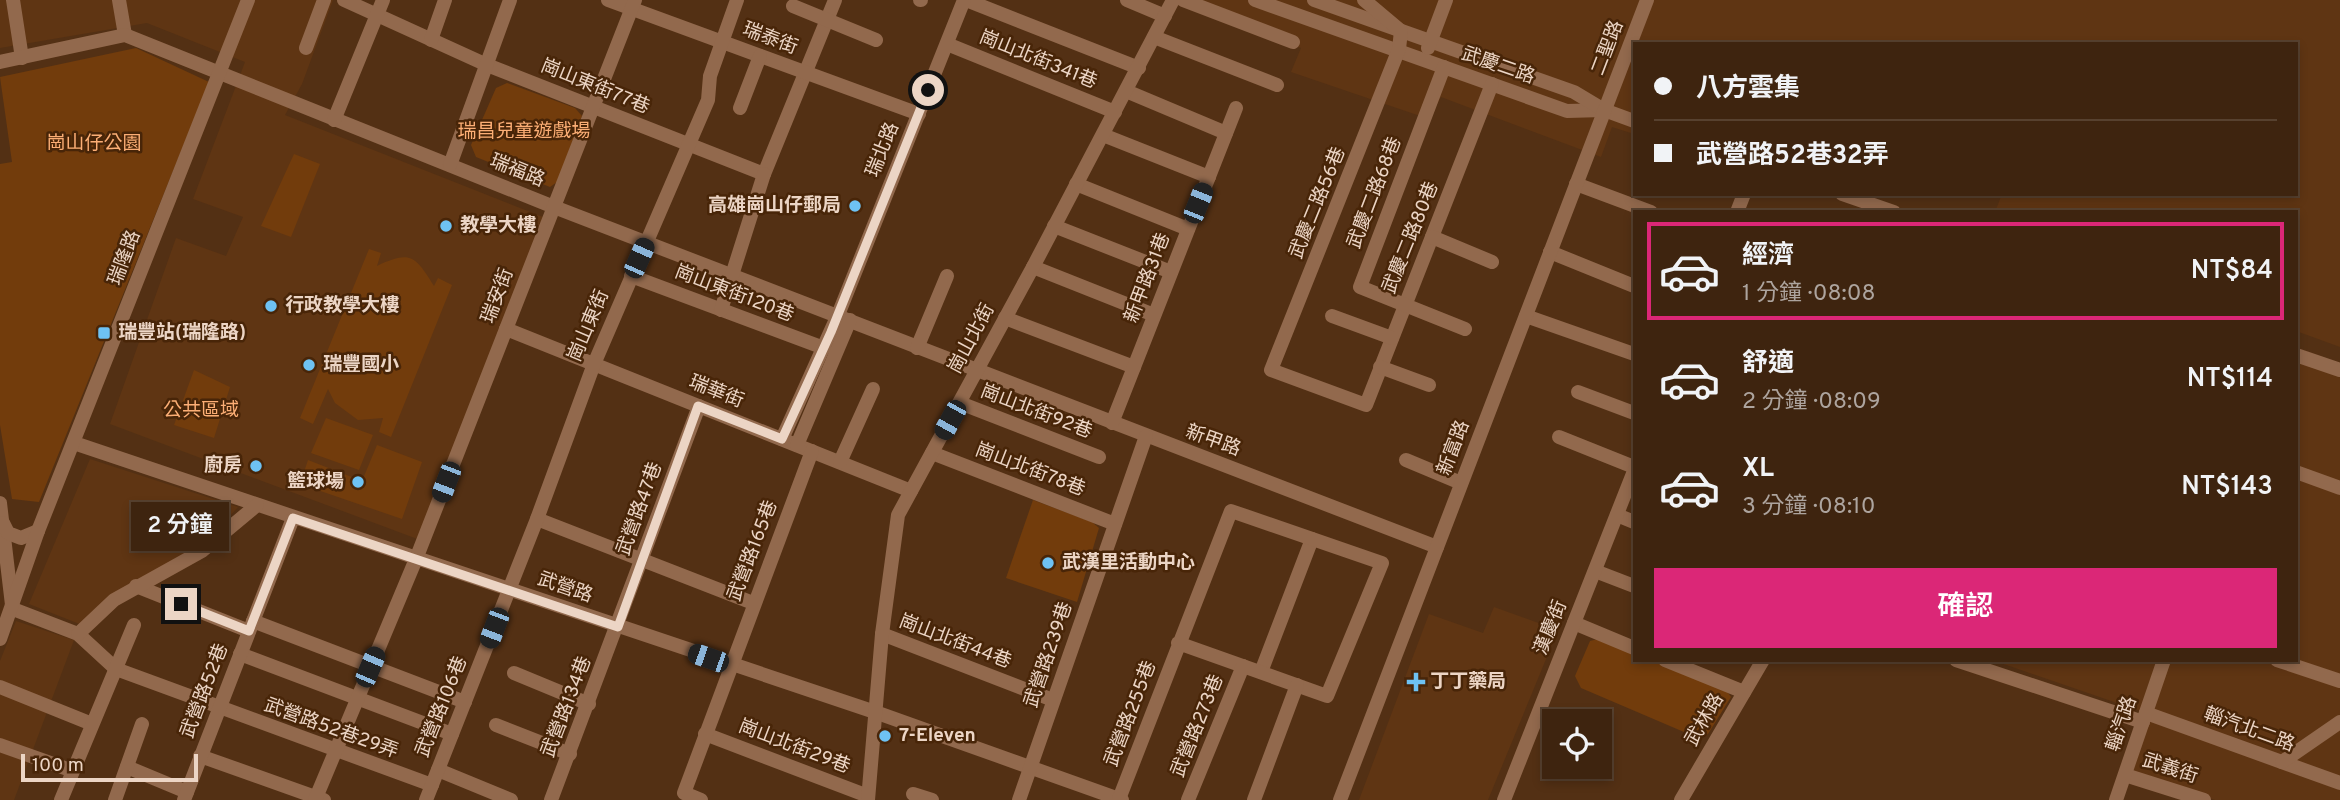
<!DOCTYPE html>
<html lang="zh-TW">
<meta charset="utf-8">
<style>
:root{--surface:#3e240f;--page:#452c18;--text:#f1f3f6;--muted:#ada49e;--line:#57412f;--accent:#db2777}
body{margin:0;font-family:Overpass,"Noto Sans TC",sans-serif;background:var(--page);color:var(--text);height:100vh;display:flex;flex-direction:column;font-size:26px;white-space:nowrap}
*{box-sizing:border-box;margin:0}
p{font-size:23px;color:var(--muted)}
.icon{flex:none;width:38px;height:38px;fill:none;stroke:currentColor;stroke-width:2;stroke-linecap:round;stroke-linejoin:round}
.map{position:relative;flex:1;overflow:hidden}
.sheet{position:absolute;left:1633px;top:210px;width:665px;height:452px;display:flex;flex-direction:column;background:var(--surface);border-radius:0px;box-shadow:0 4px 10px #0003,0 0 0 2px var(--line)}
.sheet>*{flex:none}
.banner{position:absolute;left:1633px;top:42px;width:665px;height:154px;border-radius:0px;box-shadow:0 4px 10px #0003,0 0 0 2px var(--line);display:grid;align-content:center;height:154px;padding:0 21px;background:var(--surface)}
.controls{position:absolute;left:1542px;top:709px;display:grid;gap:14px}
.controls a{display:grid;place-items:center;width:70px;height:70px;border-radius:0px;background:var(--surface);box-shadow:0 4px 10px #0003,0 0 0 2px var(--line);font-size:35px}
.scale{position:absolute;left:21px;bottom:18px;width:177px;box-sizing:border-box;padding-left:7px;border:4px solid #ecd5c5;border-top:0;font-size:19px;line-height:24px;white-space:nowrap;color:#ecd5c5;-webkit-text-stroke:5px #482508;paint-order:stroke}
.end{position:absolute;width:32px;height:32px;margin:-16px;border:9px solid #ecd5c5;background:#111;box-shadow:0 0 0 4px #111}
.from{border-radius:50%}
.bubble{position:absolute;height:49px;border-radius:0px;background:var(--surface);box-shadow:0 4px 10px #0003,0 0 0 2px var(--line);font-size:23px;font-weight:600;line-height:49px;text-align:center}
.car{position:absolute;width:21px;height:42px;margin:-21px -10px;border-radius:9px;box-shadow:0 0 5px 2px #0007;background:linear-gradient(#222 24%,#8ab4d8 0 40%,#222 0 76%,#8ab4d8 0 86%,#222 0)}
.banner b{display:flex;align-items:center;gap:24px;height:66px;font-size:26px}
.banner b+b{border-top:2px solid var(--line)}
.banner i{width:18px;height:18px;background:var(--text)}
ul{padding:12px 0 0;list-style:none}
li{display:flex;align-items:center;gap:21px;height:98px;margin:0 14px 10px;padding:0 7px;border:4px solid transparent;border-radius:0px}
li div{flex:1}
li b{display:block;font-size:26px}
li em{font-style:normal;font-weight:600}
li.current{border-color:var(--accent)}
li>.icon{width:63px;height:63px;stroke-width:1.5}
.cta{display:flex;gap:14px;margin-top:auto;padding:14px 21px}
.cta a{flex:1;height:80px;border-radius:0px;background:var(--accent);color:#fff;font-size:28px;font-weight:600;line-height:80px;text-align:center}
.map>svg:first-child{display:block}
.built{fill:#5f3513}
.green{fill:#723c0c}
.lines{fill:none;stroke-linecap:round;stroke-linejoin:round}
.minor{stroke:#92694d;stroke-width:14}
.route{stroke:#ecd5c5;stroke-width:9}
.poi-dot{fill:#6ec2f3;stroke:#482508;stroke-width:2.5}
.labels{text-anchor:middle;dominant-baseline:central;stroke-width:5;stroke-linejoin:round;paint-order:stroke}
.street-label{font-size:19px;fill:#ecd5c5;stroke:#482508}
.park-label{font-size:19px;fill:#fcae75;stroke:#482508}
.poi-label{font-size:19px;font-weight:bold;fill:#ecd5c5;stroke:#482508;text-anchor:start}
</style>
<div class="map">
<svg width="2340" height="800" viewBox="0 0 2340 800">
<rect width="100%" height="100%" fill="#533014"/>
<g class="built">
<polygon points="0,0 333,0 302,84 285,115 543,217 420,540 110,424 176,238 226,256 243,217 193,199 245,62 147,23 0,48"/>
<polygon points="1166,0 2340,0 2340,347 2296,331 2296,212 1995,212 2002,194 2296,194 2296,44 1634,44 1634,134 1612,127 1601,157 1441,97 1429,119 1291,72 1301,48"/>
<polygon points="2296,357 2340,373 2340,800 2215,800 2132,773 2152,715 1992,660 2296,660"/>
<polygon points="90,459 238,507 204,544 129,584 82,625 29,604"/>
<polygon points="1494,607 1558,630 1488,800 1359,800 1429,614 1483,633"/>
<polygon points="16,621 74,640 14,800 0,800 0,661"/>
</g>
<g class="green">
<polygon points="136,48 209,82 39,502 12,499 0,425 0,164 12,162 0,77"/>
<polygon points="507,83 575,108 582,116 557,182 550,187 476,157 471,145 496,88"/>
<polygon points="294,154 320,164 291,237 261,226"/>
<path d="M 369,249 L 381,253 L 377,266 C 411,250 415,256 434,286 L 438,278 L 452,285 L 391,437 L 379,432 L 383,418 L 358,420 L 335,403 L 328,389 L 313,424 L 300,418 Z"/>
<polygon points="194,370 230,387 214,438 174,425"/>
<polygon points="326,418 373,435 359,470 311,453"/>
<polygon points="377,445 422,462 402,519 300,484 308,460 362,481"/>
<polygon points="1033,500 1092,522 1099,528 1077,602 1006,578"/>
<polygon points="1598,639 1634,654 1634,660 1650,660 1726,690 1731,697 1708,734 1698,738 1581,688 1575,676 1590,641"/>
</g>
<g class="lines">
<g class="minor">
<polyline points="13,0 22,58"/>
<polyline points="119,0 125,35"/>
<polyline points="344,0 487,65 764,174 835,0"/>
<polyline points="608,0 919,114"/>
<polyline points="920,0 921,0"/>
<polyline points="966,0 1139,68"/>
<polyline points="1127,0 1165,16"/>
<polyline points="1183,0 1293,42"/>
<polyline points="1255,0 1567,111 1604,110"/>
<polyline points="1314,0 1574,92 1604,110 1634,121"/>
<polyline points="1364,0 1401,31 1399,49 1271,370 1366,405 1492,84"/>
<polyline points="793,6 876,40"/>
<polyline points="1154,37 1277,85"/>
<polyline points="431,40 445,0"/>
<polyline points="947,44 1115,112"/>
<polyline points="306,48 324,0"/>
<polyline points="1428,48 1446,0"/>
<polyline points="0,62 125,35 554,207 1437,547"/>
<polyline points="1444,67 1360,287 1465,329"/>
<polyline points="1126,91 1226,133"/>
<polyline points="740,108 760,56"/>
<polyline points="334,120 383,0"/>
<polyline points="1103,135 1209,177"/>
<polyline points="450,165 510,0"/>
<polyline points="1076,184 1188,229"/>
<polyline points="1576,184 1651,212"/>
<polyline points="1842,194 1894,212"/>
<polyline points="1737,212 1744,194"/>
<polyline points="1054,226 1171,272"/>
<polyline points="1432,237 1492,262"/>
<polyline points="1550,252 1634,286"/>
<polyline points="1033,267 1154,315"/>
<polyline points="631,276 824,348"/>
<polyline points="721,310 764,174"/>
<polyline points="1332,316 1392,338"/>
<polyline points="1526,316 1634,354"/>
<polyline points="1005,318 1134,367"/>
<polyline points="506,329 911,491"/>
<polyline points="917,348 947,276"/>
<polyline points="2296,355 2340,370"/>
<polyline points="1380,367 1429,385"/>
<polyline points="1578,392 1634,413"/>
<polyline points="960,403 1099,457"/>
<polyline points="1112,423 1236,108"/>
<polyline points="1559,437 1634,467"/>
<polyline points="782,439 838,315 964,0"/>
<polyline points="74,443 875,712 1122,800"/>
<polyline points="797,445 850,320"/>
<polyline points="932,453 1115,524"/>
<polyline points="1406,460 1461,483"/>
<polyline points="840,462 873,389"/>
<polyline points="2296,472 2340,488"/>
<polyline points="0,503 12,605"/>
<polyline points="1617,515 1634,522"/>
<polyline points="537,519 753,603"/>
<polyline points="3,523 8,533 21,538 38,531"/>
<polyline points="1595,571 1634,586"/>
<polyline points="136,586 249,631"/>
<polyline points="13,609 78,634 116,669 432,785"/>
<polyline points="253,621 465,702"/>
<polyline points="1574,623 1634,648"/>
<polyline points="78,634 114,600 202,551 257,505"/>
<polyline points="882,634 1053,700"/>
<polyline points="0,639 38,531 248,0"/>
<polyline points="240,654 452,734"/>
<polyline points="1665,660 1744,692"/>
<polyline points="1956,660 2143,722"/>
<polyline points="2277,660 2340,681"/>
<polyline points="1261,672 1312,539"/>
<polyline points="514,673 589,704"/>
<polyline points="0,687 92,724"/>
<polyline points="2146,713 2340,783"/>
<polyline points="496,725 570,754"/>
<polyline points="705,734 868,796"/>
<polyline points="0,745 73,771"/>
<polyline points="200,756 324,800"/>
<polyline points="2282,762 2340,722"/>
<polyline points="127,767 187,792"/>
<polyline points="438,770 511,800"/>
<polyline points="2125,775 2204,800"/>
<polyline points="913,794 932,800"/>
<polyline points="1119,799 1231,511 1382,563 1327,696 1178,643"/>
<polyline points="61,800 134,625"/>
<polyline points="115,800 142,724"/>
<polyline points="184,800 293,518"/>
<polyline points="315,800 416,559 635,0"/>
<polyline points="426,800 537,519 594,364 708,100 710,76 737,0"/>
<polyline points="551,800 699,406"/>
<polyline points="701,800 684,793 812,451"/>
<polyline points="868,800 882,634 898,515 1033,267 1173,0"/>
<polyline points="1019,800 1146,436"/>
<polyline points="1188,800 1243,666"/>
<polyline points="1254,800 1297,685"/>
<polyline points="1340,800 1647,0"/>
<polyline points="1504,800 1634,471"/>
<polyline points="1681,800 1763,660"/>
<polyline points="2116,800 2164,660"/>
</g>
</g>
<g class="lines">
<polyline class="route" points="181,604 249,631 293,518 618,627 698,406 782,439 831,332 928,90"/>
</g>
<g class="poi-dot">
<circle cx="855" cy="206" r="7"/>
<circle cx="446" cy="226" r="7"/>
<circle cx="271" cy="306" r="7"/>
<rect x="97" y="326" width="14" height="14" rx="3.5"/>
<circle cx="309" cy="365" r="7"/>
<circle cx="256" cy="466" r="7"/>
<circle cx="358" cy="482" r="7"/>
<circle cx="1048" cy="563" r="7"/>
<path d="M1412.5 671.5h7v7h7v7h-7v7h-7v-7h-7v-7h7z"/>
<circle cx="885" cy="736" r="7"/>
</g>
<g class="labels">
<g class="street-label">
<text transform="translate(770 39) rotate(21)">瑞泰街</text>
<text transform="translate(1608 48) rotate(-69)">二聖路</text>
<text transform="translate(1038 60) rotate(22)">崗山北街341巷</text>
<text transform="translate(1498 66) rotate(19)">武慶二路</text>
<text transform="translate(595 87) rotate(22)">崗山東街77巷</text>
<text transform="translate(883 150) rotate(-68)">瑞北路</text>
<text transform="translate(517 171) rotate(22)">瑞福路</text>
<text transform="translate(1375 193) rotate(-69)">武慶二路68巷</text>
<text transform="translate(1318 203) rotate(-68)">武慶二路56巷</text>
<text transform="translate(1411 238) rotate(-68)">武慶二路80巷</text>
<text transform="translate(125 258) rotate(-69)">瑞隆路</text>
<text transform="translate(1148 278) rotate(-69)">新甲路31巷</text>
<text transform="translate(734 294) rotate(21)">崗山東街120巷</text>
<text transform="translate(498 296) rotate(-69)">瑞安街</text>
<text transform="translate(589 326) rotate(-67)">崗山東街</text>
<text transform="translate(972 339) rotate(-62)">崗山北街</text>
<text transform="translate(716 392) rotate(22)">瑞華街</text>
<text transform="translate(1036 412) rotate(21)">崗山北街92巷</text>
<text transform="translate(1213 441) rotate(20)">新甲路</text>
<text transform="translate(1454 448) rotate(-69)">新富路</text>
<text transform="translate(1030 470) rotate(21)">崗山北街78巷</text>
<text transform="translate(640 509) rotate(-70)">武營路47巷</text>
<text transform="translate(753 551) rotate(-69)">武營路165巷</text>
<text transform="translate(565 588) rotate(19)">武營路</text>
<text transform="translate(1551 628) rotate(-68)">漢慶街</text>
<text transform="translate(955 642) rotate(21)">崗山北街44巷</text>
<text transform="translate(1049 655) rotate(-71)">武營路239巷</text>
<text transform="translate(205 691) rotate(-69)">武營路52巷</text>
<text transform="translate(442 707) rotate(-68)">武營路106巷</text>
<text transform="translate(567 707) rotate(-69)">武營路134巷</text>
<text transform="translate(1131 714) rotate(-69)">武營路255巷</text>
<text transform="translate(1705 720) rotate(-60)">武林路</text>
<text transform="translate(2122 724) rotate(-71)">輜汽路</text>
<text transform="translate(1198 726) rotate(-68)">武營路273巷</text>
<text transform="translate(331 729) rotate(20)">武營路52巷29弄</text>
<text transform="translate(2249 730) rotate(20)">輜汽北二路</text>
<text transform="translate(794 747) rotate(21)">崗山北街29巷</text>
<text transform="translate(2170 769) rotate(18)">武義街</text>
</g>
<g class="park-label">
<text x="524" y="132">瑞昌兒童遊戲場</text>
<text x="94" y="144">崗山仔公園</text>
<text x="201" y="411">公共區域</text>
</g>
<g class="poi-label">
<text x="841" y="206" text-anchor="end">高雄崗山仔郵局</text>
<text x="460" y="226">教學大樓</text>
<text x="285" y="306">行政教學大樓</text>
<text x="118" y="333">瑞豐站(瑞隆路)</text>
<text x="323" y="365">瑞豐國小</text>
<text x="242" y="466" text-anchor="end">廚房</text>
<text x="344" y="482" text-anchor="end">籃球場</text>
<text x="1062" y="563">武漢里活動中心</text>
<text x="1430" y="682">丁丁藥局</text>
<text x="899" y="736">7-Eleven</text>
</g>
</g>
</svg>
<div class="controls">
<a><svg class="icon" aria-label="locate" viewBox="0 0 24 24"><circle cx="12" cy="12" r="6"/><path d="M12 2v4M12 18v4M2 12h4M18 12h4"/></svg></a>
</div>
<div class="scale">100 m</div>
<i class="end from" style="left:928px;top:90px"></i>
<i class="end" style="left:181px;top:604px"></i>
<div class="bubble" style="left:131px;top:502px;width:98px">2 分鐘</div>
<i class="car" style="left:1198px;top:203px;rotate:22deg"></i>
<i class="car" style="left:639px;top:258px;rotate:24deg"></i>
<i class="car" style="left:950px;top:420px;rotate:209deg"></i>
<i class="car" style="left:446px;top:482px;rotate:201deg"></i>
<i class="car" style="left:494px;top:628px;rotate:201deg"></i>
<i class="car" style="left:708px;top:658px;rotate:289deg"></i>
<i class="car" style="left:370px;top:667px;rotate:23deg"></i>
<div class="banner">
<b><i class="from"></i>八方雲集</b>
<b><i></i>武營路52巷32弄</b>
</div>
<section class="sheet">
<ul>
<li class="current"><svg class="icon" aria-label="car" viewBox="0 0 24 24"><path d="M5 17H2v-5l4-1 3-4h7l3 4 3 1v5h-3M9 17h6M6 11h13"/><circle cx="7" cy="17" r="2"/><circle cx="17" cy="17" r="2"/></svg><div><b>經濟</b><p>1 分鐘 · 08:08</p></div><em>NT$84</em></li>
<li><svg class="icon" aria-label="car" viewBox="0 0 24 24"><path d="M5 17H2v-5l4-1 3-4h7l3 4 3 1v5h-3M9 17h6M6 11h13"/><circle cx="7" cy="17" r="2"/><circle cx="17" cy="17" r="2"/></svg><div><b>舒適</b><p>2 分鐘 · 08:09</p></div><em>NT$114</em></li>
<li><svg class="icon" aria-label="car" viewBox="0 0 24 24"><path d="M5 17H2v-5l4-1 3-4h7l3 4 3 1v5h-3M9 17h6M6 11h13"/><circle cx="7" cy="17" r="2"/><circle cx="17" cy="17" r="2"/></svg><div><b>XL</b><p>3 分鐘 · 08:10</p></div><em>NT$143</em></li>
</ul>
<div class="cta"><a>確認</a></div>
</section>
</div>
